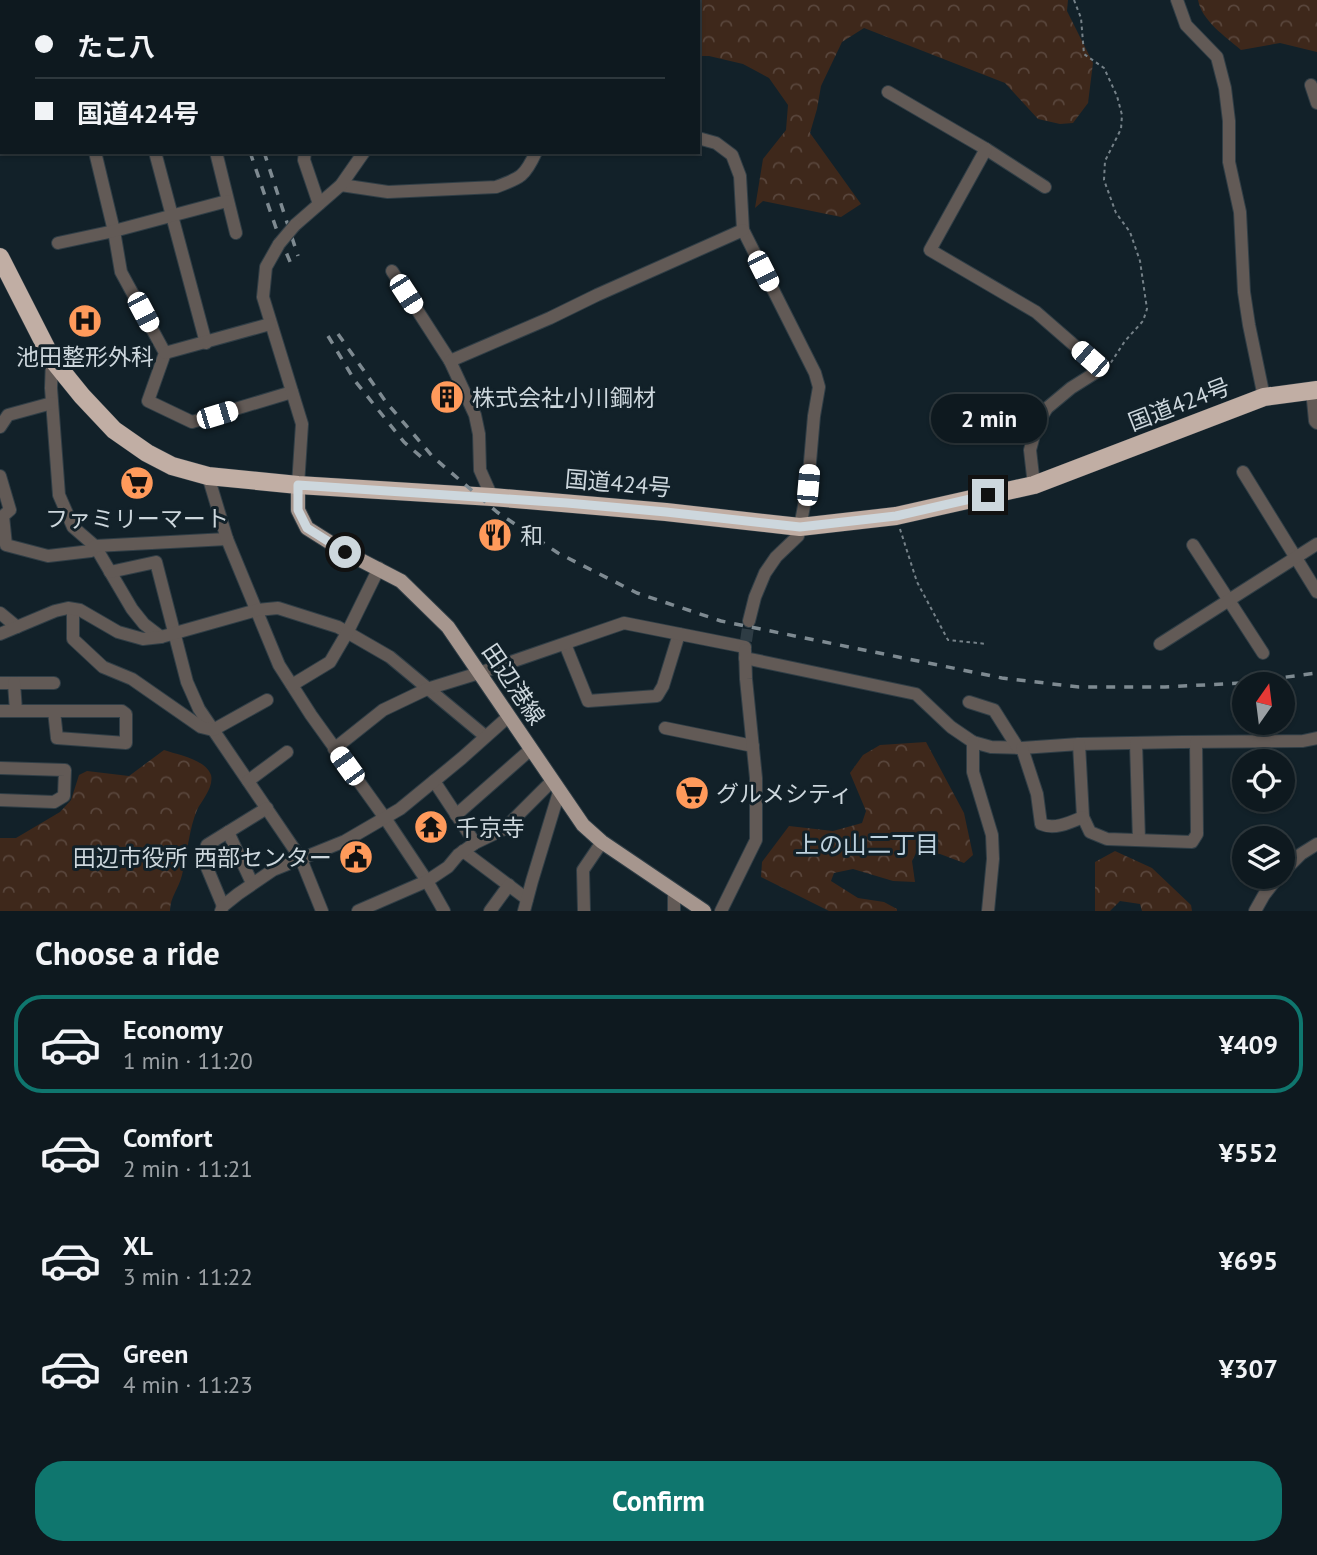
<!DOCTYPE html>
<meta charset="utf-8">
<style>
:root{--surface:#0e191f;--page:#172228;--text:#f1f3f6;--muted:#9ba0a4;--line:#2e383d;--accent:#0f766e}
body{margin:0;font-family:"PT Sans","Noto Sans JP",sans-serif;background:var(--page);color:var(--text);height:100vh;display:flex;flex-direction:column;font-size:26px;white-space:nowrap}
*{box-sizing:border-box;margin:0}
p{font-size:23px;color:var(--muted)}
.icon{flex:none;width:38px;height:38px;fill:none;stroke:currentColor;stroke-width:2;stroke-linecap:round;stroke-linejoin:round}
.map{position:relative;height:911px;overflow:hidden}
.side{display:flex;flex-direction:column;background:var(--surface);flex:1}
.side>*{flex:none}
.top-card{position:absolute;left:0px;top:0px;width:700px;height:154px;box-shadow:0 2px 5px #0004,0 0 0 2px var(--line);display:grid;align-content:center;height:154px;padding:0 35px;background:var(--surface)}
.needle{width:46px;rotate:14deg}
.buttons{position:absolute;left:1232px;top:672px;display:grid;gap:14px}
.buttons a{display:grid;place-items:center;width:63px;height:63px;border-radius:50%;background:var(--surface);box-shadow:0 2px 5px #0004,0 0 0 2px var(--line);font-size:35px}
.end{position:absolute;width:32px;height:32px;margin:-16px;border:9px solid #cdd7dd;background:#111;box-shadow:0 0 0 4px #111}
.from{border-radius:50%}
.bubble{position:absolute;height:49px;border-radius:24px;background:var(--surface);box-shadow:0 2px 5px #0004,0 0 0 2px var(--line);font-size:23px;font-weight:800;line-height:49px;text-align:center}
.car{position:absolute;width:21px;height:42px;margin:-21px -10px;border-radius:9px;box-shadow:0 0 5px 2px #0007;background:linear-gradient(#fff 24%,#345 0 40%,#fff 0 76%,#345 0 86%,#fff 0)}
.top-card b{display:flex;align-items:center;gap:24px;height:66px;font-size:26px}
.top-card b+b{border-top:2px solid var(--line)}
.top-card i{width:18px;height:18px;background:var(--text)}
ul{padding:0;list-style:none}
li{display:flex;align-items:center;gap:21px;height:98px;margin:0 14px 10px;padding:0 21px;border:4px solid transparent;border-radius:28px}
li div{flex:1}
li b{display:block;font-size:26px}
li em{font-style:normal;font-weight:800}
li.selected{border-color:var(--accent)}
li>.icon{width:63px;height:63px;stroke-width:1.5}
h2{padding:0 35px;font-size:32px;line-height:84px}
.primary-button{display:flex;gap:14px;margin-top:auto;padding:14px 35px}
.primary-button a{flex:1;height:80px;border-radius:28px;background:var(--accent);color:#fff;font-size:28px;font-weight:800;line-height:80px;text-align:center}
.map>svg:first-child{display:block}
.forest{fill:url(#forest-crowns)}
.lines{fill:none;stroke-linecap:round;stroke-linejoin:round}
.minor-tunnel{stroke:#2e3c44;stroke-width:12;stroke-dasharray:12 6;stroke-linecap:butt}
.minor-casing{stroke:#303e46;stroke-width:14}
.major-casing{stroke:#303e46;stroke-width:16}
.highway-casing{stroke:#303e46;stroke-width:19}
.path{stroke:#758188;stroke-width:2;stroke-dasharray:3.5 3.5;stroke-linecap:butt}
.minor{stroke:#625a56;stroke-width:12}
.major{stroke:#a6968e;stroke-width:14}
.highway{stroke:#c1aea4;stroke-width:18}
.rail{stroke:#7e8a91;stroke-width:3.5;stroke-dasharray:9 9;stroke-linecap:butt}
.minor-bridge-casing{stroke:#303e46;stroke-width:14;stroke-linecap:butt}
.minor-bridge{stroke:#625a56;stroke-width:12}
.route{stroke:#cdd7dd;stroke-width:9}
.labels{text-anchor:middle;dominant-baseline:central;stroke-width:6;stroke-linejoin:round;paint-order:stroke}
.poi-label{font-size:23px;fill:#cdd7dd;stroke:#122129;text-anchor:start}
.street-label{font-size:23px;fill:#cdd7dd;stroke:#122129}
.neighbourhood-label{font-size:24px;fill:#bed1dd;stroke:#122129}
</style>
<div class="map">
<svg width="1317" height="911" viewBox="0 0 1317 911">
<defs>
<pattern id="forest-crowns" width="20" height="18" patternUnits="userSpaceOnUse" patternTransform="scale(1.75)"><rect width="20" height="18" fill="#3e281b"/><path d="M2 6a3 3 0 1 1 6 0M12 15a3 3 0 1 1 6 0" fill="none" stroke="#59463c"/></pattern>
</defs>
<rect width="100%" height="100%" fill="#122129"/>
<g class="forest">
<polygon points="647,0 1068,0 1067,11 1093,63 1088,103 1073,123 1060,124 1038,119 1005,83 864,28 842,42 821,86 817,109 810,133 861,204 841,217 763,201 755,208 763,159 786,130 788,105 769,78 743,64 709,56 698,56 698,2 646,2"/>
<path d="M 1198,0 L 1317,0 L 1317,52 L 1280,43 L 1241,50 C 1225,36 1202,21 1198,0 Z"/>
<polygon points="926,742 964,813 973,855 964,863 940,854 917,851 912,861 915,882 893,881 853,869 834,873 831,881 858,898 884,902 897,909 897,911 829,911 761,877 762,862 789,826 833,831 862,823 866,811 850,773 863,755 880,745"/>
<path d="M 164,750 C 178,755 205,759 211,775 C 214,787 202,800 197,810 C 189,829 187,855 182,875 C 179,888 170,897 170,911 L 0,911 L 0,838 L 16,838 L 60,812 L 71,800 L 79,775 L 87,771 L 129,776 Z"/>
<polygon points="1115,851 1152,868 1191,905 1192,911 1142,911 1140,904 1120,901 1110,911 1095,911 1095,862"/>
</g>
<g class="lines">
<polyline class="minor-tunnel" points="746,641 749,621"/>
<g class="minor-casing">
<g id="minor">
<polyline points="1177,0 1186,25 1217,57 1225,88 1229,121 1229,162 1240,212 1244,292 1249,325 1264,397"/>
<polyline points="16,2 16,0"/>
<polyline points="404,2 404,0"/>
<polyline points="476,2 477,0"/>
<polyline points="585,2 587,0"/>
<polyline points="0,32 2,29"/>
<polyline points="1311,85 1317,103"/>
<polyline points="888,92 986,149 1045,187"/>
<polyline points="698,138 716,143 732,155 740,176 743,230 815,373 819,387 814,416 808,485 800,527 798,536 776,557 765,573 755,597 749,621"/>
<polyline points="986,149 930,250 1036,312 1090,359 1098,371 1071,388 1047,408 1037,424 1030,450 1034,485"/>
<polyline points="95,152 114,231 121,272 165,353 148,401 192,422 292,392"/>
<polyline points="155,152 206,343"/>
<polyline points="216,152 236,233"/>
<polyline points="305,152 304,160 319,204"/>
<path d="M 341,185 L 388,192 L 496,187 C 521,178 525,176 536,152"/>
<polyline points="295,225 341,185 364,152"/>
<polyline points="58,243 114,231 227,201"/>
<polyline points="279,244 266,267 263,297 302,424 298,485"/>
<polyline points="392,271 450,361"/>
<polyline points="165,353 270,324"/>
<polyline points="52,359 51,388 59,495 73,527 95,546 132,609 144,624 161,637"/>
<polyline points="1312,390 1315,421 1317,423"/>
<polyline points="0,427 8,415 52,403"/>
<polyline points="1243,472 1317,592"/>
<polyline points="0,476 10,510 3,516 6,545 48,556 91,551 95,546 227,539"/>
<polyline points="208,476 227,539 279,665 311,715 385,818 427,881 444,911"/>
<polyline points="492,497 480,470 479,434 475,415 450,361 550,318 597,295 743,230"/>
<polyline points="1193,545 1263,653"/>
<polyline points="110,572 156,562 187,682 199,709 301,859 322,911"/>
<polyline points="73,609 73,639 103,667 132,679 201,727 213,730 267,700"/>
<polyline points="0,613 17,627"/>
<polyline points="0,634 55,611 68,608 80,610 118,632 143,639 161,637 257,610 278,608 338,627 390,657 485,736"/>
<polyline points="565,644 588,701 657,696 663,686 679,634"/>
<polyline points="1160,644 1317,544"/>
<polyline points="745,658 916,694 951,727 973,742 991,747 1022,748 1079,744 1181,742 1303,741 1317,738"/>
<polyline points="0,683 54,683"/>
<polyline points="14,683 16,711"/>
<polyline points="292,685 330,662 347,633 379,568"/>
<polyline points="969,702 994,710 1018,748"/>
<polyline points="0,711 122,711 126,714 126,743 57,738 54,711"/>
<polyline points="665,728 753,746"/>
<polyline points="973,742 973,772 992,835 993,859 988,911"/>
<polyline points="1136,743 1139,840"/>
<polyline points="1079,744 1083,817 1090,832 1107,839 1192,842 1197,834 1196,742"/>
<path d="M 1022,748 L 1037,794 L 1041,824 C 1054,830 1069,823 1083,817"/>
<polyline points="334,749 383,710 427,689 479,673 624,623 745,647"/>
<polyline points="0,768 65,770 64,796 54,802 0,800"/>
<polyline points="248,781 287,752"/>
<polyline points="434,781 475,843"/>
<polyline points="456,815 530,750"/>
<polyline points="228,832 252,883"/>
<polyline points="463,851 527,899"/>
<polyline points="1283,872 1301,854 1317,844"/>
<polyline points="674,891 674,911"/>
<polyline points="223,906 203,858 207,845 267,808"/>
<polyline points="221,911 223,906 238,894 273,870 345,841 400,809 462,758 508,717"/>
<polyline points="358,911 427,881 448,867 458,855 475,843 504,829 552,781"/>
<polyline points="490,911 509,885"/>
<polyline points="524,911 532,881 559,792"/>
<polyline points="584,911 583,870 602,842"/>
<polyline points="721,911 756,840 756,778 746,679 745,650"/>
<polyline points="1255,911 1264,895 1278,877"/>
</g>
</g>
<g class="major-casing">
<polyline id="major" points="298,485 298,510 307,528 345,552 401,581 448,627 583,825 602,842 704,911"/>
</g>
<g class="highway-casing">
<polyline id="highway" points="0,257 52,359 82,396 114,430 147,453 172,466 208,476 298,485 492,497 666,512 800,527 896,516 1034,485 1264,397 1317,390"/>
</g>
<g class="path">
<polyline points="1074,0 1081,18 1084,54 1104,68 1117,96 1122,115 1121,129 1105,161 1104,180 1116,213 1130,232 1140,261 1147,309 1143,321 1125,341 1108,367"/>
<polyline points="900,529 917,582 948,640 987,644"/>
</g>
<use href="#minor" class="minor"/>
<use href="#major" class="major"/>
<use href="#highway" class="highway"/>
<g class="rail">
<polyline points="201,0 202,2"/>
<polyline points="215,0 215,2"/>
<polyline points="250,152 276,228 291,264"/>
<polyline points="264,152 298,256"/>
<polyline points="338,334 386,402 433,457 497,512 558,553 637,593 721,621 1002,678 1079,687 1165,687 1241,683 1317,673"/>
<polyline points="328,336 355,381 404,442 427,462"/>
</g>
<g class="minor-bridge-casing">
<polyline id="minor-bridge" points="279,244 295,225"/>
</g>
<use href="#minor-bridge" class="minor-bridge"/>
</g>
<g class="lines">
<polyline class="route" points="345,552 307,528 298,510 298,485 567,503 666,512 800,527 896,516 988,495"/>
</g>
<defs>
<g id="hospital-disc" transform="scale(1.75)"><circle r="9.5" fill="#ff9a5b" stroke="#122129"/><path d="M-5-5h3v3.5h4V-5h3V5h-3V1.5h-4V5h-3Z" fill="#111"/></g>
<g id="building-disc" transform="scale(1.75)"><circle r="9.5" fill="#ff9a5b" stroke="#122129"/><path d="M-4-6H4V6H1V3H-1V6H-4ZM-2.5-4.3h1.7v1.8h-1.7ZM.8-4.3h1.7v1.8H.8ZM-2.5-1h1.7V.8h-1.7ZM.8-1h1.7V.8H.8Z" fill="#111"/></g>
<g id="supermarket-disc" transform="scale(1.75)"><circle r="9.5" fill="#ff9a5b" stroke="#122129"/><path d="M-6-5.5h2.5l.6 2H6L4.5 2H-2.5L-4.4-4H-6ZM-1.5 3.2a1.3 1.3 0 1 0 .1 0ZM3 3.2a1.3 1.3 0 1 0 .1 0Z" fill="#111"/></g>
<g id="restaurant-disc" transform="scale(1.75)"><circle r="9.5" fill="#ff9a5b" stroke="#122129"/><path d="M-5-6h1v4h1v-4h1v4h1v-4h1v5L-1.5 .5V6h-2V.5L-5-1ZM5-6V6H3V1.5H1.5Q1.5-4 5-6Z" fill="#111"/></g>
<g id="temple-disc" transform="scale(1.75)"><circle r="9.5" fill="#ff9a5b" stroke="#122129"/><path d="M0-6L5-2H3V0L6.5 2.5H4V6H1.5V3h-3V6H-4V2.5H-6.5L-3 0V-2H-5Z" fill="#111"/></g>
<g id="civic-disc" transform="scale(1.75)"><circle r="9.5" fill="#ff9a5b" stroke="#122129"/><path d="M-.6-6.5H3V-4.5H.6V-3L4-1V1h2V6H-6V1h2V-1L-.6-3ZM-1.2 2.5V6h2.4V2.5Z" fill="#111"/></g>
</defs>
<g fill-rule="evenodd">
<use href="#hospital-disc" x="85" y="321"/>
<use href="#building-disc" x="447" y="397"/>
<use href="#supermarket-disc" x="137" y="483"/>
<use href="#restaurant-disc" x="495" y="535"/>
<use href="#supermarket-disc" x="692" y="793"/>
<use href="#temple-disc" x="431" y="827"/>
<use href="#civic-disc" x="356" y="857"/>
</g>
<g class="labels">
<g class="poi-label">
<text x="85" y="356" text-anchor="middle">池田整形外科</text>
<text x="472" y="397">株式会社小川鋼材</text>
<text x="137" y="518" text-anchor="middle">ファミリーマート</text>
<text x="520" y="535">和</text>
<text x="716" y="793">グルメシティ</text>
<text x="456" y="827">千京寺</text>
<text x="332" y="857" text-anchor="end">田辺市役所 西部センター</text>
</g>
<g class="street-label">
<text transform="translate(1179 404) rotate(-21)">国道424号</text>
<text transform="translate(618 483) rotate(5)">国道424号</text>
<text transform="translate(514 684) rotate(56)">田辺港線</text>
</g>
<g class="neighbourhood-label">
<text x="867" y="844">上の山二丁目</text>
</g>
</g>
</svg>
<div class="buttons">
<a><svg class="needle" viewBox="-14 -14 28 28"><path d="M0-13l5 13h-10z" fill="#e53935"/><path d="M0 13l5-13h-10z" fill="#9ba0a4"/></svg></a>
<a><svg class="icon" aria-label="locate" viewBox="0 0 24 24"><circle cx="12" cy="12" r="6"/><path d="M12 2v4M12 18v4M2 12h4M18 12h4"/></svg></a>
<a><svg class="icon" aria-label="layers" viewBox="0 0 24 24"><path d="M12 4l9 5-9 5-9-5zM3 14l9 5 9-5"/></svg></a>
</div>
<i class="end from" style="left:345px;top:552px"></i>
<i class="end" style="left:988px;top:495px"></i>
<div class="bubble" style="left:931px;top:394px;width:116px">2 min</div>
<i class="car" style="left:763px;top:271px;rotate:153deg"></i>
<i class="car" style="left:406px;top:294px;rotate:147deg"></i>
<i class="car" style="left:143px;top:312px;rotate:152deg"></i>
<i class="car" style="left:1090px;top:359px;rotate:311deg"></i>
<i class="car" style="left:217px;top:415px;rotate:73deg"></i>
<i class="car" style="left:808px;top:485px;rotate:5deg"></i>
<i class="car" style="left:347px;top:766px;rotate:324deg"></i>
<div class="top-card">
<b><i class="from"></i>たこ八</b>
<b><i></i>国道424号</b>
</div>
</div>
<section class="side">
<h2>Choose a ride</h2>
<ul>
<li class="selected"><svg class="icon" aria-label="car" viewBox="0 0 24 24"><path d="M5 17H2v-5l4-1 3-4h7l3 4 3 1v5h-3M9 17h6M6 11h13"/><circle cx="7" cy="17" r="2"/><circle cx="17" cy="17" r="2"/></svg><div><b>Economy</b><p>1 min · 11:20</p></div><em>¥409</em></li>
<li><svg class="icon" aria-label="car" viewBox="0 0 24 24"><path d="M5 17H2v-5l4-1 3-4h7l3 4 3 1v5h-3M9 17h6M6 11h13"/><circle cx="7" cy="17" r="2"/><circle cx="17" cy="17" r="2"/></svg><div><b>Comfort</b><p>2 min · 11:21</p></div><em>¥552</em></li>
<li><svg class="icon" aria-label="car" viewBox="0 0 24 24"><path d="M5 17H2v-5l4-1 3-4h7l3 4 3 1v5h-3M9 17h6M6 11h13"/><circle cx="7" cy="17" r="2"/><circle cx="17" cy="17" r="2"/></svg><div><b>XL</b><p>3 min · 11:22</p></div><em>¥695</em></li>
<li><svg class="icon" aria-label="car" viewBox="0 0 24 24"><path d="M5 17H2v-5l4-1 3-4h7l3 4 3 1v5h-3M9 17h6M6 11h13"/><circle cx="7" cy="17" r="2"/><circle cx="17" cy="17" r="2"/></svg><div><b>Green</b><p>4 min · 11:23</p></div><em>¥307</em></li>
</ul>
<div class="primary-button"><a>Confirm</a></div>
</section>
